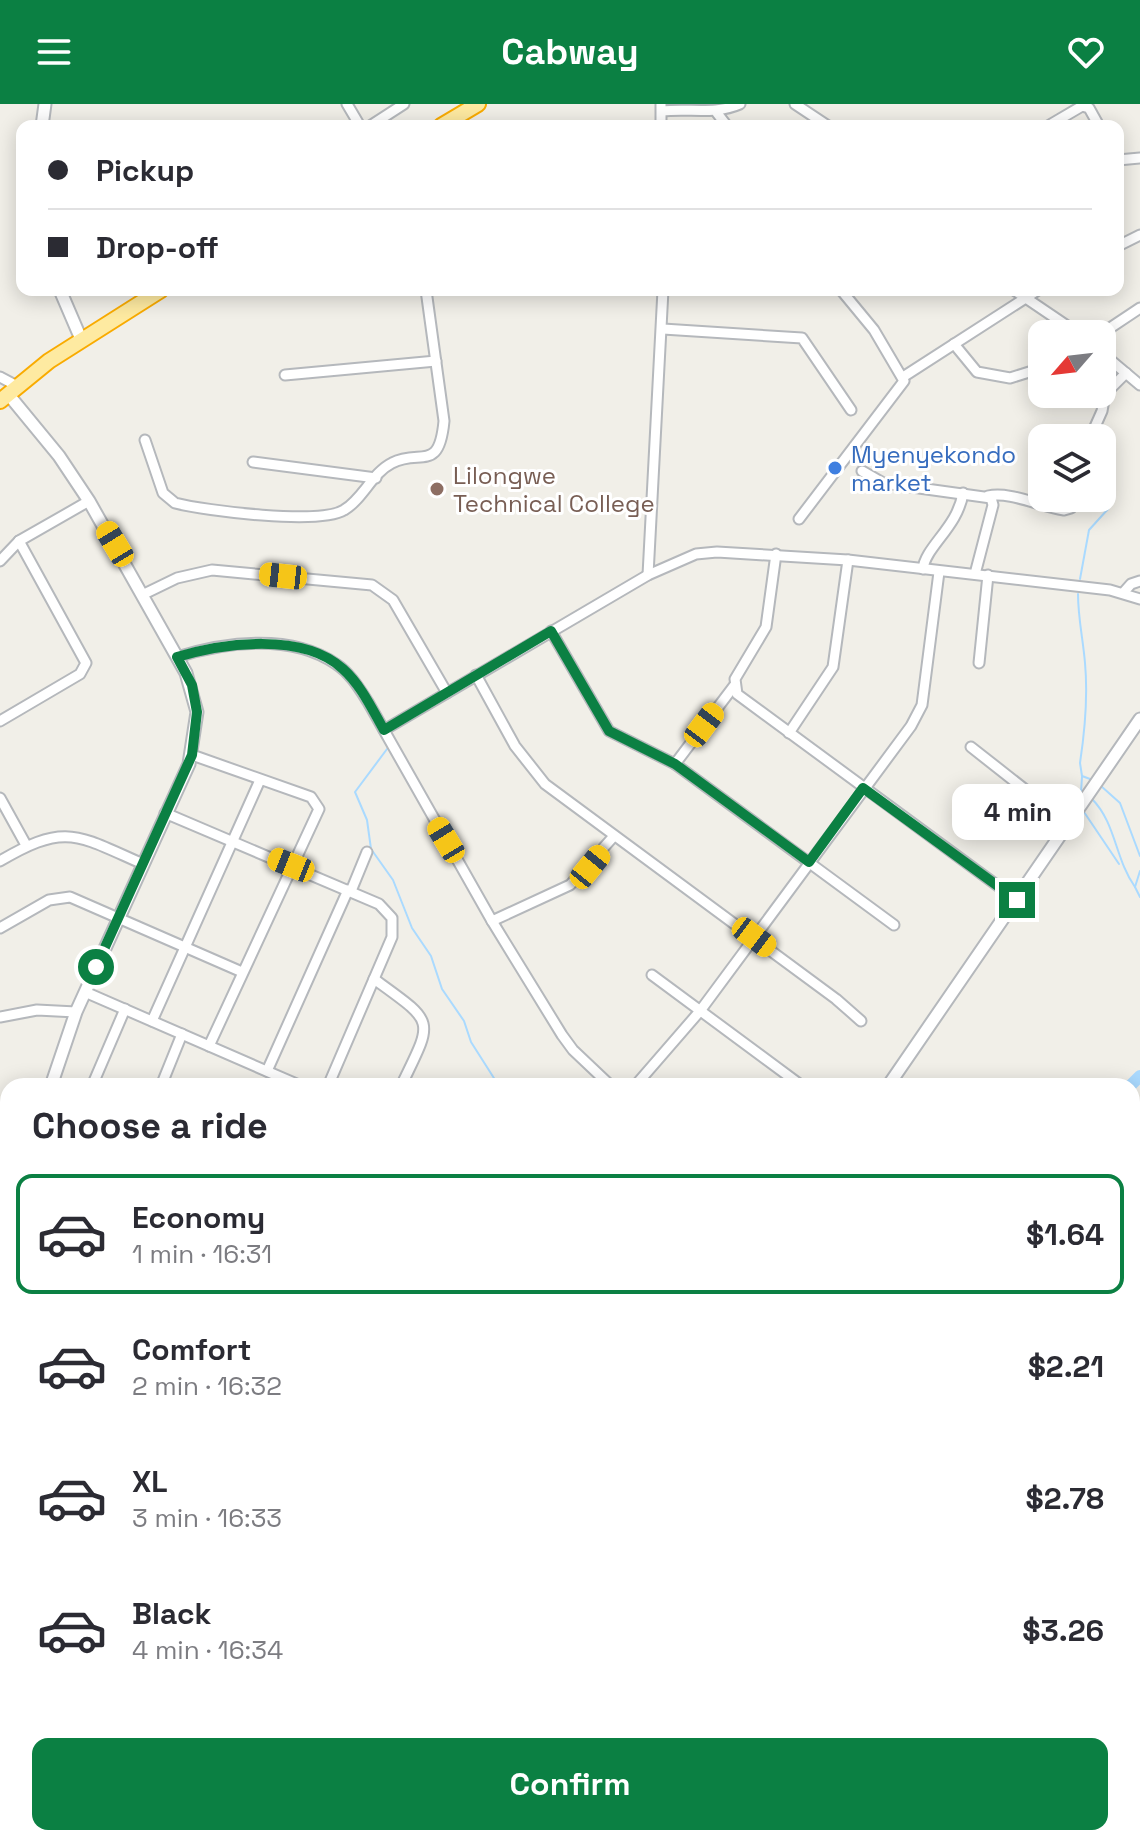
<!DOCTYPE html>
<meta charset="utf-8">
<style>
:root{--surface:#fff;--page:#f2f2f3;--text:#2b2b33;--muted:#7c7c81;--line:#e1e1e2;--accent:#0b8043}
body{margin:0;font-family:"Space Grotesk",sans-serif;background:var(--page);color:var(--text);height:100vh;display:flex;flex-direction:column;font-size:30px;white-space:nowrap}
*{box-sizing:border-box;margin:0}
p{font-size:26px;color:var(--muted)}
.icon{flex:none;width:44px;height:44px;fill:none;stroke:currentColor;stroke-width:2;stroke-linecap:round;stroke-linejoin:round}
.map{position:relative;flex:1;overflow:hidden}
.side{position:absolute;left:0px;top:974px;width:1140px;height:768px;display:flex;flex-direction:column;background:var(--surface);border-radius:24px 24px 0 0;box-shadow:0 4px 20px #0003}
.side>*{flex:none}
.banner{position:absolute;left:16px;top:16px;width:1108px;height:176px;border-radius:16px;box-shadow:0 4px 20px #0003;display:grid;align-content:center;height:176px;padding:0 32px;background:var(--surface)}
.needle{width:52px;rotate:242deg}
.buttons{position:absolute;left:1028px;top:216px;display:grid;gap:16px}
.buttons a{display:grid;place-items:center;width:88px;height:88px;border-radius:16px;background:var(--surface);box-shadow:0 4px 20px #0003;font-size:40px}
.end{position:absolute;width:36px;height:36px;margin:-18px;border:10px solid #0b8043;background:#fff;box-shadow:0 0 0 4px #fff}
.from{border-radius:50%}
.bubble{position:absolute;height:56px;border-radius:16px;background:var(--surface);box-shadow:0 4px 20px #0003;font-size:26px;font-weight:700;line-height:56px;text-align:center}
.car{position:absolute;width:24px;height:48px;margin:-24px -12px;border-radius:10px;box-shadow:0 0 6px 2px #0007;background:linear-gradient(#f5c518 24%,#345 0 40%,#f5c518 0 76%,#345 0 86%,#f5c518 0)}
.banner b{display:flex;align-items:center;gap:28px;height:76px;font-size:30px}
.banner b+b{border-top:2px solid var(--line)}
.banner i{width:20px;height:20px;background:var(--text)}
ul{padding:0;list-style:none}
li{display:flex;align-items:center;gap:24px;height:120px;margin:0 16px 12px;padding:0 16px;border:4px solid transparent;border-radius:16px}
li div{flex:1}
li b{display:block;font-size:30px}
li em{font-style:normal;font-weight:700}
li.current{border-color:var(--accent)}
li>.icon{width:72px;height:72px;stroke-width:1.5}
h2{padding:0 32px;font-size:36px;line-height:96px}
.button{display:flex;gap:16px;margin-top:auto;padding:16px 32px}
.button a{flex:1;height:92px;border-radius:16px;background:var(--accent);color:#fff;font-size:32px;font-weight:700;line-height:92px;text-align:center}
header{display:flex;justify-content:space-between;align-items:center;height:104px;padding:0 32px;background:var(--accent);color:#fff;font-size:36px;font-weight:700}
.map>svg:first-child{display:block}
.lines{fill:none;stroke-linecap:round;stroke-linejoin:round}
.stream{stroke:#aadaff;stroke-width:2}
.river{stroke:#aadaff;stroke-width:12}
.minor-casing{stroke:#b5b8bc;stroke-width:13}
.tertiary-casing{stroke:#b5b8bc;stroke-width:15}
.trunk-casing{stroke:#f9ab00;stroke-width:18}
.minor{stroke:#fff;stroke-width:9}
.tertiary{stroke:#fff;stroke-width:11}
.trunk{stroke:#feeaa1;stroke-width:14}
.route{stroke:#0b8043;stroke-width:10}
.shop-dot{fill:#3f7fe0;stroke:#fff;stroke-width:3}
.education-dot{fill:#8d6e63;stroke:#fff;stroke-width:3}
.labels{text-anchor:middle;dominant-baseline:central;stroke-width:6;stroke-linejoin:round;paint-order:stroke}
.shop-label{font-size:24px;fill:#366cbe;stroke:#fff;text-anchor:start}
.education-label{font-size:24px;fill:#785e54;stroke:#fff;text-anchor:start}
</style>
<header><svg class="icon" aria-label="menu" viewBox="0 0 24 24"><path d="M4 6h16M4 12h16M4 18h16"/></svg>Cabway<svg class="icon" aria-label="heart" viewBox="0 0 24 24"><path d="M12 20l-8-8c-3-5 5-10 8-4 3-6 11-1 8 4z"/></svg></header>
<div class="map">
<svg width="1140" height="1742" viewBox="0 0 1140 1742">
<rect width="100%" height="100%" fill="#f1efe8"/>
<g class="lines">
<g class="stream">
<polyline points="1080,475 1089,426 1108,405 1114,384 1114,364"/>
<path d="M 1078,490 C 1078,514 1083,535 1085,559 C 1088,592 1085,626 1080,659 L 1082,672 L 1090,675"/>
<polyline points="387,645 355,688 367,716 371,745 393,776 412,824 431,852 442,885 464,917 471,938 499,982"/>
<polyline points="1101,682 1120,699 1140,752"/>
<path d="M 1092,695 C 1116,719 1115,755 1135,783"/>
<polyline points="1073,701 1081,688 1082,673"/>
<polyline points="1084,708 1119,760"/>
<polyline points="1140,767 1135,783 1140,793"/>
</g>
<g class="river">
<polyline points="1130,982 1140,972"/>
<polyline points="426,1742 434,1734"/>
</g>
<g class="minor-casing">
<g id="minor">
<polyline points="347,0 360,22"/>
<polyline points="661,0 661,22"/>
<polyline points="795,0 828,22"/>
<path d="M 662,7 C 690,4 715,11 740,0"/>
<polyline points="717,9 727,22"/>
<polyline points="370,22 404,0"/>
<polyline points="1048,22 1082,2 1089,4 1099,22"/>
<polyline points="1118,56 1140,54"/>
<polyline points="1118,142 1140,131"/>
<polyline points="1014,186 1079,230"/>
<polyline points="663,225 802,234 851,306"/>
<polyline points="1101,230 1140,204"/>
<polyline points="954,240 977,268 1010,274 1042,264"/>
<polyline points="1102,249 1140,281"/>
<polyline points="285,271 436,257"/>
<polyline points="0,273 17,282"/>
<polyline points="903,273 1038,186"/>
<polyline points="1090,334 1102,307 1105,290 1126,269"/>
<path d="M 145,336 L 163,389 L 175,399 C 206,407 320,421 344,406 C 363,395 372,369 392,359 C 420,344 439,370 444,317 L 426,186"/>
<polyline points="253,358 376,374"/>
<polyline points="862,367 883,379 991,394 993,401 975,470"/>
<path d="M 988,392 C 1010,387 1038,402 1064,406 L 1071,404 L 1076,394"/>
<polyline points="799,415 904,277 874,226 841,186"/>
<polyline points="776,450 766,523 735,575 737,590 1017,796"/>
<polyline points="0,457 19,437 89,397"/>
<path d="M 923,465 C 925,443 958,423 963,389"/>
<polyline points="648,471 663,186"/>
<polyline points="1123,489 1131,480 1140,477"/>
<polyline points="142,491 177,474 212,466 372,481 393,496 447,589"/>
<polyline points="551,527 609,627 675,660 894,821"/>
<path d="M 177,553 C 225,538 291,529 336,560 C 350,569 359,584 368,598 L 492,817 L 562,931 L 573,946 L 611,982"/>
<polyline points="979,559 988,471"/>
<polyline points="476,571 515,642 545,680 836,895 861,917"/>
<polyline points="0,617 80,570 86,559 19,437"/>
<polyline points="384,626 648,471 696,450 717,448 848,456 1110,486 1140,495"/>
<polyline points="789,629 833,563 848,456"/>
<polyline points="971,643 1069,720"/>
<polyline points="192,651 311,693 319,705 209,942"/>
<polyline points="675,660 734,582"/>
<polyline points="0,694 26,741"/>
<polyline points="165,709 379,800 392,814 392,833 328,982"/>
<path d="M 0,757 C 66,718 77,731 143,760"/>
<polyline points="351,787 367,748"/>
<polyline points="492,817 570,781 614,732"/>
<polyline points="0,824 49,796 70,793 242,868"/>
<polyline points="652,871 802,982"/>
<path d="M 374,875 C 436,920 434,914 401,982"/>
<polyline points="85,888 301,982"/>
<polyline points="0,913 37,906 76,908"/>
<polyline points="152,917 260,676"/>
<polyline points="267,967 348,786"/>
<polyline points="92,982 125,905"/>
<polyline points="161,982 182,930"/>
<polyline points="635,982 700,907 911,622 922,601 939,468"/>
<polyline points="1132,1096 1140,1092"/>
<polyline points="1132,1337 1140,1333"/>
<polyline points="0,1365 8,1366"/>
<polyline points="1132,1407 1140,1428"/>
<polyline points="0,1444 8,1442"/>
<polyline points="0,1572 8,1570"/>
<polyline points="69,1734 70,1742"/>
<polyline points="793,1734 798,1742"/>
<polyline points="1034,1734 1045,1742"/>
<polyline points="819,1742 837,1734"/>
</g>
</g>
<g class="tertiary-casing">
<g id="tertiary">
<polyline points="42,22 45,0"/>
<polyline points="60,186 81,235"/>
<polyline points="8,290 59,352 89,397 186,569 197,608 189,660 76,908 51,982"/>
<polyline points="888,982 1140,615"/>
<polyline points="0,1680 8,1678"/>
</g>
</g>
<g class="trunk-casing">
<g id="trunk">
<polyline points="441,22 478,0"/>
<polyline points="0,297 49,257 161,186"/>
</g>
</g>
<use href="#minor" class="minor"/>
<use href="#tertiary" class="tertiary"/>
<use href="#trunk" class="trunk"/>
</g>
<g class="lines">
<path class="route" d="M 96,863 L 192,651 L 197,608 L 192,581 L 177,553 C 223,539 303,528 343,565 C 361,581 372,605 384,626 L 551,527 L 609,627 L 675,660 L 809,758 L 863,684 L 1017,796"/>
</g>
<circle class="shop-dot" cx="835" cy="364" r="8"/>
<circle class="education-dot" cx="437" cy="385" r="8"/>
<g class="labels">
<g class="shop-label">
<text x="851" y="350">Myenyekondo<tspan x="851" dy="28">market</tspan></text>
</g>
<g class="education-label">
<text x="453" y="371">Lilongwe<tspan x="453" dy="28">Technical College</tspan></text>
</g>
</g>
</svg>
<div class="buttons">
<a><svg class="needle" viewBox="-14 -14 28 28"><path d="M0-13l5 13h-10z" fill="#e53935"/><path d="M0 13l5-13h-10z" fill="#7c7c81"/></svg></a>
<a><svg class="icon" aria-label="layers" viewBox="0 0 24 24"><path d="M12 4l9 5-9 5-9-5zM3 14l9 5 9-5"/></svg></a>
</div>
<i class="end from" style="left:96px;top:863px"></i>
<i class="end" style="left:1017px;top:796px"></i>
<div class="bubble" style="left:952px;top:680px;width:132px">4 min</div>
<i class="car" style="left:115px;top:440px;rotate:329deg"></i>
<i class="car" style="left:283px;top:472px;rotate:276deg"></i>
<i class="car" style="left:704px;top:621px;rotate:37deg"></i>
<i class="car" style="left:446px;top:736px;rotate:329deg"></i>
<i class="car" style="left:291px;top:761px;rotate:292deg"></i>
<i class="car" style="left:590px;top:763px;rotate:39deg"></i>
<i class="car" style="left:754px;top:833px;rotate:127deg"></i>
<div class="banner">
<b><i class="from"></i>Pickup</b>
<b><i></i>Drop-off</b>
</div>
<section class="side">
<h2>Choose a ride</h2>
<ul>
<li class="current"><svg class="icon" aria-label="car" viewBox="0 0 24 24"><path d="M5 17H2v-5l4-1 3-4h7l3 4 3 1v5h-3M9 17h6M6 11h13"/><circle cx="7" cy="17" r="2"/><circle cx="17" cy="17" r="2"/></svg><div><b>Economy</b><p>1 min · 16:31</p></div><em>$1.64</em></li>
<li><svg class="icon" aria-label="car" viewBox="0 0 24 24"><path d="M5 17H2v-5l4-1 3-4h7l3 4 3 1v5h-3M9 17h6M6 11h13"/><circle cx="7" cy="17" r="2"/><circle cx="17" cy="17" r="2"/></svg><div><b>Comfort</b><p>2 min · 16:32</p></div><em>$2.21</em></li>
<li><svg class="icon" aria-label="car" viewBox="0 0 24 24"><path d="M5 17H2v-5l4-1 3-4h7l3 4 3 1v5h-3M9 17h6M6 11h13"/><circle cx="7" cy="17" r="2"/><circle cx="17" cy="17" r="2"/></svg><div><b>XL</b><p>3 min · 16:33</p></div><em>$2.78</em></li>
<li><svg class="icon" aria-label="car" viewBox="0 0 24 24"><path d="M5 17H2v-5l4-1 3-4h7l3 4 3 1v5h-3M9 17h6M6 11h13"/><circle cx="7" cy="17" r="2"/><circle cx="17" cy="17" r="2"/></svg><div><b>Black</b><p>4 min · 16:34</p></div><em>$3.26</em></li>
</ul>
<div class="button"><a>Confirm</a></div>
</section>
</div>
